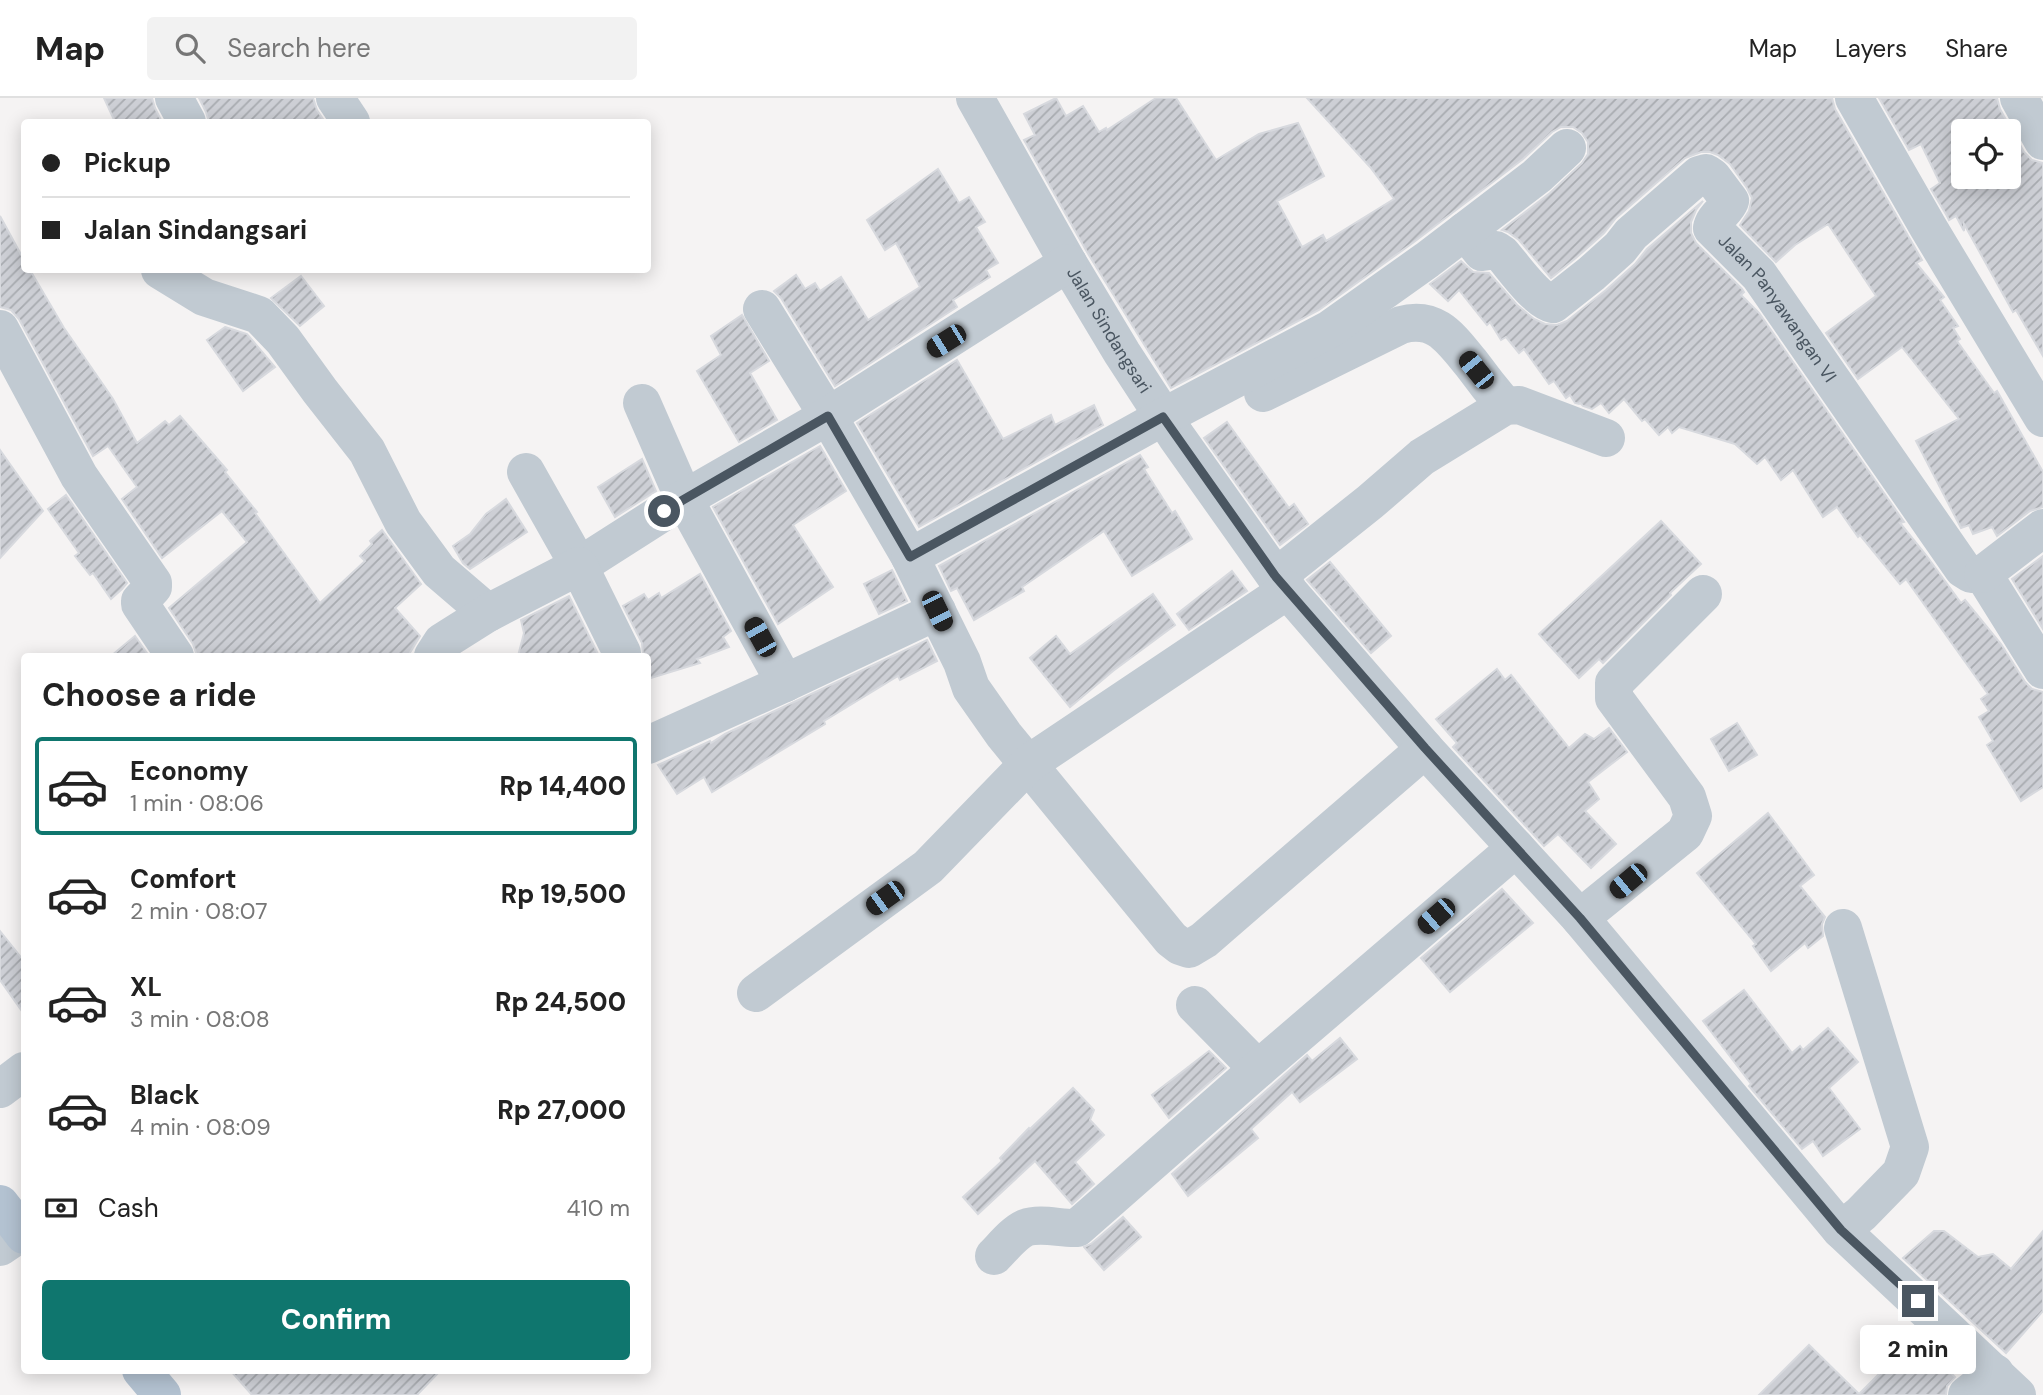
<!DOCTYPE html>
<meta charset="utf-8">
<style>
:root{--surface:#fff;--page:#f2f2f2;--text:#222;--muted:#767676;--line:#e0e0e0;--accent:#0f766e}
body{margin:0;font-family:"DM Sans",sans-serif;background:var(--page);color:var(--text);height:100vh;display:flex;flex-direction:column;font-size:26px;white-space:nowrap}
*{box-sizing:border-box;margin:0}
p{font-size:23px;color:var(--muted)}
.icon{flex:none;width:38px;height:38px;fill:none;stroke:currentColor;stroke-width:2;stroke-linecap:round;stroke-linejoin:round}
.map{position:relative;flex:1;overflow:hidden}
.panel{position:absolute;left:21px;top:555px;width:630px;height:721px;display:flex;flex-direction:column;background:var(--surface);border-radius:7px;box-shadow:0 4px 18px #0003}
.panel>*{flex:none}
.top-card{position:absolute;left:21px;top:21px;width:630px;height:154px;border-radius:7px;box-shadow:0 4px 18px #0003;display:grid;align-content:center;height:154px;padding:0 21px;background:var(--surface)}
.controls{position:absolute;left:1951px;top:21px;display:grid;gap:14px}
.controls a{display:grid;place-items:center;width:70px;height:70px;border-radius:7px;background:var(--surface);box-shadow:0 4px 18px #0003;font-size:35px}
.end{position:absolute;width:32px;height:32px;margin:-16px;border:9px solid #4a5661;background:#fff;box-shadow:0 0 0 4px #fff}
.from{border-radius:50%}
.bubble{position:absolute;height:49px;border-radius:7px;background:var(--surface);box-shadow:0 4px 18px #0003;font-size:23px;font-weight:800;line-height:49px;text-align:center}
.car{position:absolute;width:21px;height:42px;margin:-21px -10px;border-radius:9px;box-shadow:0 0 5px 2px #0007;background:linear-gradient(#222 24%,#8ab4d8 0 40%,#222 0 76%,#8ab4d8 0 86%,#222 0)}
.top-card b{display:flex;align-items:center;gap:24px;height:66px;font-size:26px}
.top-card b+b{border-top:2px solid var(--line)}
.top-card i{width:18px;height:18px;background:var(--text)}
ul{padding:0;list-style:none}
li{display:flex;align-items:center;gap:21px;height:98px;margin:0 14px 10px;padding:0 7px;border:4px solid transparent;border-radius:7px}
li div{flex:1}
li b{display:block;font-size:26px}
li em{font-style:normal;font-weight:800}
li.selected{border-color:var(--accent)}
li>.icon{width:63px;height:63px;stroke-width:1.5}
h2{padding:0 21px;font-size:32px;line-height:84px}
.pay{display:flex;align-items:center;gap:18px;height:77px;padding:0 21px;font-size:26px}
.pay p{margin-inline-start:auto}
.action{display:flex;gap:14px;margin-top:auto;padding:14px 21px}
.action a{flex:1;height:80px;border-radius:7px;background:var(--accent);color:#fff;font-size:28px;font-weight:800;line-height:80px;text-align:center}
header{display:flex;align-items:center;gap:42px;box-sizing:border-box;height:98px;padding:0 35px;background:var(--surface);border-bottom:2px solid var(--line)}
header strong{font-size:33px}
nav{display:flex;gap:38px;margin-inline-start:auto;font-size:24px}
.search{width:490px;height:63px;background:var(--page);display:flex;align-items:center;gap:18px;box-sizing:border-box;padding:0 24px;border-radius:7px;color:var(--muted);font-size:26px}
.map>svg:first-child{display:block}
.building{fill:url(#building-hatch);stroke:#d7d9de;stroke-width:2;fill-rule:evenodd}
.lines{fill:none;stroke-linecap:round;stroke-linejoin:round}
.minor{stroke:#c1cad2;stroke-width:38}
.major{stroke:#b3c2d1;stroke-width:38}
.route{stroke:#4a5661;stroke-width:9}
.labels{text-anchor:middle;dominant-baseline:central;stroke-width:7;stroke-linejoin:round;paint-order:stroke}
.street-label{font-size:18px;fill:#4a5661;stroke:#fff}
</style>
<header>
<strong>Map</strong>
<div class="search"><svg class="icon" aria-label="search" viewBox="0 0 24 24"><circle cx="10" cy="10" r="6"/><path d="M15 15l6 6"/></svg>Search here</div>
<nav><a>Map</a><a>Layers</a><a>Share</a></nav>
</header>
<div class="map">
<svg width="2043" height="1297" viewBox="0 0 2043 1297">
<defs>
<pattern id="building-hatch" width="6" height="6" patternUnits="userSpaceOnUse" patternTransform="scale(1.75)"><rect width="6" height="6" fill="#cdcfd5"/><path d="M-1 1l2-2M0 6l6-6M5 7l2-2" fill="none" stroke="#a8abb0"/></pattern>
</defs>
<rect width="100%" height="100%" fill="#f5f3f3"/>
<g class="building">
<polygon points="104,0 152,0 155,10 162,24 115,24"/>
<polygon points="199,0 313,0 317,12 325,24 209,24 206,14"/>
<polygon points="1056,0 1066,18 1083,8 1099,34 1106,30 1107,32 1156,0 1176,0 1216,62 1259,36 1298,25 1324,78 1277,103 1302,149 1323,137 1326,143 1394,101 1370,69 1307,0 1832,0 1835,11 1922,162 1916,165 1944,199 1940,202 1958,228 1953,230 1960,241 1957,243 1994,295 1997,293 2043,374 2043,409 2030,413 1997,438 1992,429 1973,436 1969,427 1961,430 1916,343 1959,321 1902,249 1858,281 1826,235 1876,198 1828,126 1795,147 1776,164 1740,127 1749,113 1752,100 1747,90 1730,66 1718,57 1710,54 1701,54 1685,60 1616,120 1604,135 1577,159 1551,180 1519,142 1508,134 1502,132 1550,95 1582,65 1588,56 1588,44 1582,35 1573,29 1561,29 1552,34 1523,61 1414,144 1319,212 1171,290 1087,154 1024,42 1035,37 1024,16"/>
<path d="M 1879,0 L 1997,0 L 2000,11 L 2024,54 L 2032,62 L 2043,65 L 2043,258 L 2016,212 L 2013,214 L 1964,126 L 1964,133 L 1956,118 L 1949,122 L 1947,118 L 1931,91 L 1940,85 L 1921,46 L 1909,52 ZM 1964,33 L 2009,33 L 2009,79 L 1964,79 Z"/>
<polygon points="938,71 959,105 969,99 985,124 976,129 998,165 986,172 990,179 953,202 957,209 835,288 781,200 774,193 796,177 805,191 815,185 820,193 841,179 868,222 920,189 896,145 885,152 867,122"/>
<polygon points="1703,103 1696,112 1691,124 1691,135 1696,145 1742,191 1744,194 1741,197 1759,215 1904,424 1900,425 1926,457 1961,505 1965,502 2001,546 2025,584 2032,591 2043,594 2043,689 2021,703 1987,647 1993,643 1979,619 1989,613 1981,601 1988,596 1906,481 1900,486 1860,437 1858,439 1837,409 1823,419 1793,372 1781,382 1765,359 1757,366 1735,346 1679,329 1672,335 1668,329 1659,337 1645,321 1642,323 1624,301 1609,315 1601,305 1592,311 1583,308 1580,305 1579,306 1575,305 1570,297 1566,300 1554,283 1549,286 1524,251 1519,255 1506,239 1501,242 1490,224 1487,227 1459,192 1448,203 1430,186 1461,163 1473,174 1489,175 1517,207 1534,221 1545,226 1557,227 1567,223 1606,192 1635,166 1647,151"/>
<polygon points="0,118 24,162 24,172 30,172 64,230 113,301 137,345 165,323 169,327 180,318 227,372 225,374 257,414 255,415 320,505 365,463 360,458 372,446 370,443 382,432 421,486 395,510 420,538 408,558 197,558 193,546 169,510 247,444 222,413 162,460 122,401 137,389 108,348 93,358 19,221 11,212 0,209"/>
<polygon points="301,178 324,208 300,228 271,200"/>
<polygon points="742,217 769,263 750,275 777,322 739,344 697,273 721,257 711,238"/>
<polygon points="225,229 247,236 275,269 243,293 207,242"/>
<polygon points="957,262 1003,341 1051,317 1055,327 1094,307 1103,327 919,429 857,325"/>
<polygon points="1227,324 1289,410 1294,406 1308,426 1280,447 1204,340"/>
<polygon points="820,348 846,393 793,427 833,489 778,526 713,409"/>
<polygon points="0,352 43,413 0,460"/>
<polygon points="1140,357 1148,369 1144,371 1172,415 1175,413 1192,441 1132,478 1104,433 1022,489 1024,493 974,522 957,490 951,493 939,468"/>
<polygon points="642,361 656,393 615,419 598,389"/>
<polygon points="66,397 127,485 122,491 111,501 93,475 90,477 75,458 79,455 48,411"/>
<polygon points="506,401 527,434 470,471 463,465 453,448 470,436 486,416"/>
<polygon points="1661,423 1701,466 1670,495 1671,497 1603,565 1599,561 1579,580 1539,536"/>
<polygon points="2043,458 2043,531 2012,481"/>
<polygon points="1330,464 1391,538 1371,555 1307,482"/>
<polygon points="892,472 907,503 879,516 864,486"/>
<polygon points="1232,473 1247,493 1189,532 1177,516"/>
<polygon points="700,476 731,533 723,539 729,549 697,561 700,565 648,581 648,558 643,558 642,545 623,508 644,496 648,502 659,495 661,500"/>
<polygon points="1153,496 1175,527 1113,573 1070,609 1030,560 1056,538 1070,556"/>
<polygon points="569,498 599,558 518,558 524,535 521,522"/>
<polygon points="135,538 149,558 111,558"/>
<polygon points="927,542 937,563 900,582 898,578 824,623 825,626 712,694 704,679 677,696 658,667 710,643 711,645 725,636"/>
<polygon points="1497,571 1505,582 1511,577 1569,650 1585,636 1594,641 1609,630 1627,654 1588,684 1599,701 1585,713 1616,746 1591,770 1558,736 1544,748 1453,649 1457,645 1436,621"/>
<polygon points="1737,625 1757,657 1729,673 1711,641"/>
<polygon points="1768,715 1814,777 1800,788 1825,819 1822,826 1823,838 1808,850 1805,845 1771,873 1753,848 1756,846 1697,775"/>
<polygon points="1502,791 1533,825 1450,894 1421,860"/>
<polygon points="0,833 24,863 24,916 0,882"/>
<polygon points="1744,892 1792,955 1800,948 1803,952 1828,930 1858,964 1829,990 1860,1031 1823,1058 1813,1043 1802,1051 1749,988 1751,986 1703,923"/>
<polygon points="1340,940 1357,961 1300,1004 1292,994 1251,1031 1258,1040 1188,1098 1172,1076 1307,957 1312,963"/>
<polygon points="1209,953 1226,970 1169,1020 1152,997"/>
<polygon points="1073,990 1094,1012 1090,1022 1104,1037 1075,1064 1094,1086 1072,1106 1035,1063 978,1116 963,1099 1002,1063 1000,1060 1029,1030 1030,1031"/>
<polygon points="1123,1119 1141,1139 1104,1172 1084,1149 1091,1146"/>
<polygon points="1934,1133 1944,1133 1978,1159 1993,1156 2011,1171 2043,1133 2043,1213 2006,1255 1903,1160"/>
<polygon points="1916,1239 1955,1279 1947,1288 1946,1297 1759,1297 1809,1247 1859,1296"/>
<polygon points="230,1272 441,1272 417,1297 252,1297"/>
</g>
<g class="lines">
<g class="minor">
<polyline points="174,0 187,24"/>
<polyline points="335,0 351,24"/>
<path id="s1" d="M 975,0 L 1068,165 L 1122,255 L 1176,338 L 1276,479 L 1425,651 L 1580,820 L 1841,1132 L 2017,1297"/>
<polyline points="1854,0 1928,129 2043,320"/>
<polyline points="2019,0 2043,43"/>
<path id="s2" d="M 1465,133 L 1482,154 L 1496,152 L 1502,156 C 1514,170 1536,202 1553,206 L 1591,176 L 1620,150 L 1631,136 L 1699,77 L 1706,75 L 1712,79 L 1730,103 C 1726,113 1714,119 1712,130 L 1759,177 L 1963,471 L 1971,476 L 1983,476"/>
<polyline points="160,172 204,199 259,217 283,242 320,293 367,353 403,424 439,473 488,515"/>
<polyline points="762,211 828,318 910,459 962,564 971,590 1004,637 1171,841 1180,848 1189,851 1204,842 1425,651"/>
<polyline points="0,231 79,378 153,485 153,489 140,503 140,506 175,558"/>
<path d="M 1263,295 L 1401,227 C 1436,217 1451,241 1471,265 C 1482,280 1493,294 1505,308"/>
<polyline points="642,305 684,401 785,585"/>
<polyline points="526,374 579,468 684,401 828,318 1068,165"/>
<polyline points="910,459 1163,319 1330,231 1427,162 1537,78 1567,50"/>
<polyline points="1983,476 2043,572"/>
<polyline points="1983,476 2043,430"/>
<polyline points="1276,479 1370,404 1422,359 1505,308 1519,307 1606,340"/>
<polyline points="433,558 442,544 488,515 579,468 622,555"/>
<polyline points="648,647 785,585 937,513"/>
<polyline points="1580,820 1685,735 1693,718 1687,699 1614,600 1614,585 1703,496"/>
<polyline points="756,895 928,769 1028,666 1288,492"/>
<polyline points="1195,907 1258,971"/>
<polyline points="0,991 24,973"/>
<polyline points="1841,1132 1861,1116 1901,1075 1910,1049 1843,830"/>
<polyline points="0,1149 22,1134"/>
<path d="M 994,1158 C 1003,1149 1014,1135 1025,1130 C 1041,1124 1061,1131 1077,1130 L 1258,971 L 1516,750"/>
<polyline points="1967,1297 1995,1275"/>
</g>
<g class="major">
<polyline points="0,1106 24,1137"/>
<polyline points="141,1272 162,1297"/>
</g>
</g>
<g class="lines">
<polyline class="route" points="664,413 828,318 910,459 1163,319 1276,479 1425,650 1580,820 1841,1132 1918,1203"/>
</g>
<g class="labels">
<g class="street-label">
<text stroke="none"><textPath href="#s2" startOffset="497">Jalan Panyawangan VI</textPath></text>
<text stroke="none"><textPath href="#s1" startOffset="268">Jalan Sindangsari</textPath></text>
</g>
</g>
</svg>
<div class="controls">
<a><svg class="icon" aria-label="locate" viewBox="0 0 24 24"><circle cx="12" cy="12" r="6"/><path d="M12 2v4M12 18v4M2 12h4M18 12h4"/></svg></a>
</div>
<i class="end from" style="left:664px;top:413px"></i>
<i class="end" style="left:1918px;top:1203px"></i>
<div class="bubble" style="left:1860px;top:1227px;width:116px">2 min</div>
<i class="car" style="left:946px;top:243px;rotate:238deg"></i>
<i class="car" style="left:1476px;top:272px;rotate:321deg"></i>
<i class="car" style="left:937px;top:513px;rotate:154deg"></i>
<i class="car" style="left:760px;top:539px;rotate:331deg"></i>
<i class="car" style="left:1628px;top:783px;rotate:230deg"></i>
<i class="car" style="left:885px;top:800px;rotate:234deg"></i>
<i class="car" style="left:1436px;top:818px;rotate:229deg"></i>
<div class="top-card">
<b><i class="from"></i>Pickup</b>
<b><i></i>Jalan Sindangsari</b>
</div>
<section class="panel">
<h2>Choose a ride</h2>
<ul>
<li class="selected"><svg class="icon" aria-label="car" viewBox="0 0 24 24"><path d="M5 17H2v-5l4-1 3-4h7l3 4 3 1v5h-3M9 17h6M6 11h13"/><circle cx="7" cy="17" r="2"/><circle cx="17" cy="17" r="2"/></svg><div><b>Economy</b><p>1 min · 08:06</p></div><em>Rp 14,400</em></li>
<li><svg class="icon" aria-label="car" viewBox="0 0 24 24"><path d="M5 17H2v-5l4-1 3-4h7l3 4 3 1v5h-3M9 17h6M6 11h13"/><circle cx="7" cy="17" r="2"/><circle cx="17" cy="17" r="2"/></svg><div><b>Comfort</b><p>2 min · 08:07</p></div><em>Rp 19,500</em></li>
<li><svg class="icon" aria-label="car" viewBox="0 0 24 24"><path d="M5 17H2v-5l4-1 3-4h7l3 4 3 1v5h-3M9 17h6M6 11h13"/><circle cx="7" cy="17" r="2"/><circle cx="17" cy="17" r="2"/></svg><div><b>XL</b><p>3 min · 08:08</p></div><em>Rp 24,500</em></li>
<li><svg class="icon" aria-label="car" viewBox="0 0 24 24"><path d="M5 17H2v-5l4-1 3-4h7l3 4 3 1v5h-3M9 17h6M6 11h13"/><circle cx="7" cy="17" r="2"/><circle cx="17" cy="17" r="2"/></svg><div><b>Black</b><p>4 min · 08:09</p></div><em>Rp 27,000</em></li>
</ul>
<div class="pay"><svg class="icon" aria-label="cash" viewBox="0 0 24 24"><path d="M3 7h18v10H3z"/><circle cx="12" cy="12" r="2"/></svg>Cash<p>410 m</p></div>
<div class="action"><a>Confirm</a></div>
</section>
</div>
